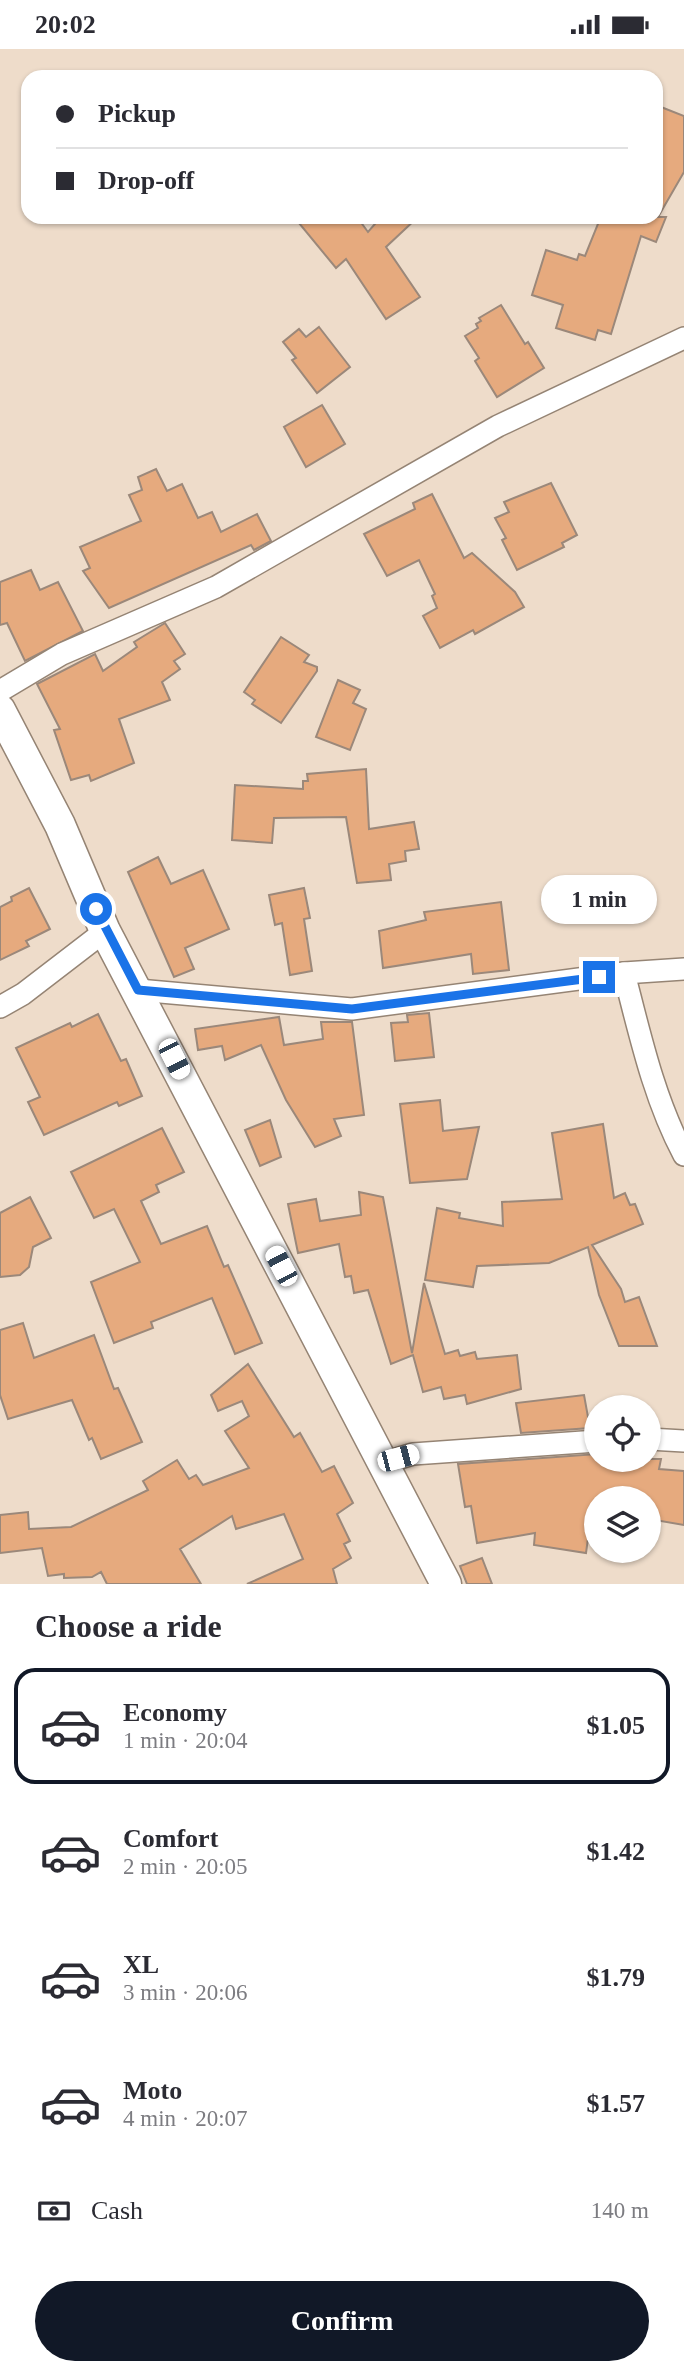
<!DOCTYPE html>
<meta charset="utf-8">
<style>
:root{--surface:#fff;--page:#f7f7f7;--text:#2b2b33;--muted:#7c7c81;--line:#e1e1e2;--accent:#111827}
body{margin:0;font-family:Georgia,serif;background:var(--page);color:var(--text);height:100vh;display:flex;flex-direction:column;font-size:26px;white-space:nowrap}
*{box-sizing:border-box;margin:0}
p{font-size:23px;color:var(--muted)}
.icon{flex:none;width:38px;height:38px;fill:none;stroke:currentColor;stroke-width:2;stroke-linecap:round;stroke-linejoin:round}
.map{position:relative;height:1535px;overflow:hidden}
.details{display:flex;flex-direction:column;background:var(--surface);flex:1}
.details>*{flex:none}
.top-card{position:absolute;left:21px;top:21px;width:642px;height:154px;border-radius:21px;box-shadow:0 2px 5px #0004;display:grid;align-content:center;height:154px;padding:0 35px;background:var(--surface)}
.tools{position:absolute;left:584px;top:1346px;display:grid;gap:14px}
.tools a{display:grid;place-items:center;width:77px;height:77px;border-radius:50%;background:var(--surface);box-shadow:0 2px 5px #0004;font-size:35px}
.end{position:absolute;width:32px;height:32px;margin:-16px;border:9px solid #1a73e8;background:#fff;box-shadow:0 0 0 4px #fff}
.from{border-radius:50%}
.bubble{position:absolute;height:49px;border-radius:24px;background:var(--surface);box-shadow:0 2px 5px #0004;font-size:23px;font-weight:600;line-height:49px;text-align:center}
.car{position:absolute;width:21px;height:42px;margin:-21px -10px;border-radius:9px;box-shadow:0 0 5px 2px #0007;background:linear-gradient(#fff 24%,#345 0 40%,#fff 0 76%,#345 0 86%,#fff 0)}
.top-card b{display:flex;align-items:center;gap:24px;height:66px;font-size:26px}
.top-card b+b{border-top:2px solid var(--line)}
.top-card i{width:18px;height:18px;background:var(--text)}
ul{padding:0;list-style:none}
li{display:flex;align-items:center;gap:21px;height:116px;margin:0 14px 10px;padding:0 21px;border:4px solid transparent;border-radius:21px}
li div{flex:1}
li b{display:block;font-size:26px}
li em{font-style:normal;font-weight:600}
li.active{border-color:var(--accent)}
li>.icon{width:63px;height:63px;stroke-width:1.5}
h2{padding:0 35px;font-size:32px;line-height:84px}
.pay{display:flex;align-items:center;gap:18px;height:77px;padding:0 35px;font-size:26px}
.pay p{margin-inline-start:auto}
.action{display:flex;gap:14px;margin-top:auto;padding:14px 35px}
.action a{flex:1;height:80px;border-radius:42px;background:var(--accent);color:#fff;font-size:28px;font-weight:600;line-height:80px;text-align:center}
.status{display:flex;justify-content:space-between;align-items:center;height:49px;padding:0 35px;background:var(--surface);direction:ltr}
.status svg{height:19px;fill:currentColor}
.map>svg:first-child{display:block}
.building{fill:#e6aa7e;stroke:#9b887a;stroke-width:2}
.lines{fill:none;stroke-linecap:round;stroke-linejoin:round}
.minor-casing{stroke:#958474;stroke-width:24}
.secondary-casing{stroke:#958474;stroke-width:33}
.minor{stroke:#fff;stroke-width:21}
.secondary{stroke:#fff;stroke-width:30}
.route{stroke:#1a73e8;stroke-width:9}
</style>
<div class="status"><b>20:02</b><svg viewBox="0 0 49 12"><path d="M0 12V9h3v3zM5 12V6h3v6zM10 12V3h3v9zM15 12V0h3v12zM26 1h20v11H26zM47 4h2v5h-2z"/></svg></div>
<div class="map">
<svg width="684" height="1535" viewBox="0 0 684 1535">
<rect width="100%" height="100%" fill="#eedcca"/>
<g class="building">
<polygon points="661,58 684,67 684,123 658,168 666,168 656,193 641,187 611,285 598,281 595,291 556,279 563,256 532,246 546,201 577,211 579,205 585,207 600,170 597,168 656,168 656,71"/>
<polygon points="294,168 357,168 368,183 381,168 418,168 386,198 420,248 386,270 346,210 336,219"/>
<polygon points="501,256 525,295 528,293 544,319 497,348 475,312 479,309 465,287 478,279 476,275 481,272 479,269"/>
<polygon points="319,278 350,318 317,344 292,311 296,309 283,293 299,280 306,288"/>
<polygon points="322,356 345,395 306,418 284,378"/>
<polygon points="156,420 167,442 182,435 198,469 212,463 221,483 257,465 271,492 254,501 251,496 109,559 83,522 90,519 80,498 141,472 129,446 142,441 138,428"/>
<polygon points="551,434 577,486 562,494 564,498 517,521 502,491 506,489 495,469 509,463 504,453"/>
<polygon points="432,445 464,509 472,504 515,543 524,558 475,585 473,581 440,599 423,567 437,559 432,547 435,545 419,511 387,527 364,485 415,460 413,454"/>
<polygon points="31,521 40,541 58,533 83,582 25,612 7,574 0,576 0,533"/>
<polygon points="165,574 185,605 174,612 180,620 162,633 170,651 119,670 134,714 91,732 89,726 71,731 54,681 60,680 37,635 95,605 103,622 137,598 134,593"/>
<polygon points="281,588 309,606 304,613 317,618 317,622 281,674 252,655 255,651 244,643"/>
<polygon points="338,631 360,641 353,654 366,660 350,701 316,688"/>
<polygon points="366,720 369,780 414,773 419,800 405,802 406,812 389,815 391,831 357,834 346,768 274,769 272,794 232,791 235,736 303,740 303,732 308,732 307,725"/>
<polygon points="158,808 171,835 203,821 229,880 185,899 194,920 174,928 128,823"/>
<polygon points="29,839 50,880 26,892 29,897 0,911 0,858 12,852 11,848"/>
<polygon points="304,839 310,869 304,870 312,922 290,926 282,874 275,876 269,846"/>
<polygon points="501,853 509,921 473,925 471,905 383,919 379,882 426,871 424,863"/>
<polygon points="429,964 434,1008 395,1012 391,974 408,973 407,966"/>
<polygon points="98,965 121,1012 126,1010 142,1047 119,1057 117,1053 44,1086 28,1053 40,1048 16,999 70,974 72,978"/>
<polygon points="279,968 284,996 323,990 321,973 352,973 364,1066 334,1070 341,1087 315,1098 286,1051 261,996 225,1011 222,997 198,1001 195,980"/>
<polygon points="440,1051 443,1082 479,1078 467,1130 410,1134 400,1055"/>
<polygon points="270,1071 281,1108 260,1117 245,1081"/>
<polygon points="603,1075 614,1149 625,1144 630,1156 635,1155 643,1175 592,1196 621,1240 625,1253 639,1248 657,1297 619,1297 599,1246 588,1198 549,1214 477,1217 473,1238 425,1231 437,1159 460,1164 459,1169 503,1177 502,1153 562,1150 552,1084"/>
<polygon points="162,1079 184,1123 156,1136 159,1143 141,1152 161,1195 207,1177 224,1218 228,1216 262,1294 235,1305 212,1249 151,1273 153,1279 114,1294 91,1233 140,1213 114,1160 94,1169 71,1123"/>
<polygon points="359,1143 383,1148 412,1304 424,1234 445,1305 458,1301 460,1307 475,1303 477,1310 517,1306 521,1340 467,1355 465,1346 444,1350 441,1338 423,1343 413,1306 391,1315 368,1241 354,1244 351,1227 345,1228 339,1195 298,1204 288,1155 316,1150 320,1172 361,1166"/>
<polygon points="30,1148 51,1189 33,1198 29,1218 20,1226 0,1228 0,1164"/>
<polygon points="23,1274 34,1309 94,1286 114,1340 118,1339 142,1393 101,1410 92,1389 89,1391 72,1351 8,1370 0,1346 0,1281"/>
<polygon points="248,1315 294,1388 300,1384 322,1423 334,1417 353,1454 337,1465 350,1492 344,1495 351,1509 333,1520 337,1535 247,1535 303,1510 284,1465 236,1480 232,1467 180,1500 201,1535 107,1535 101,1523 92,1528 64,1529 64,1525 48,1527 42,1499 0,1504 0,1466 28,1463 29,1480 71,1478 148,1441 143,1432 177,1411 189,1430 196,1426 203,1436 249,1419 225,1382 249,1367 242,1352 218,1362 211,1346"/>
<polygon points="584,1346 590,1379 521,1384 516,1354"/>
<polygon points="597,1405 597,1410 661,1410 659,1420 684,1422 684,1476 649,1470 649,1449 597,1449 597,1461 592,1460 586,1504 534,1496 535,1484 477,1494 471,1457 465,1458 458,1415"/>
<polygon points="482,1509 492,1535 467,1535 460,1517"/>
</g>
<g class="lines">
<g class="minor-casing">
<g id="minor">
<polyline points="0,642 62,605 216,538 498,377 684,289"/>
<path d="M 624,924 C 640,986 654,1050 684,1106"/>
<polyline points="138,941 352,960 624,924 684,920"/>
<polyline points="0,958 23,945 105,882"/>
<polyline points="649,1390 684,1392"/>
<polyline points="383,1414 413,1405 597,1392"/>
</g>
</g>
<g class="secondary-casing">
<polyline id="secondary" points="0,661 60,776 105,882 446,1535"/>
</g>
<use href="#minor" class="minor"/>
<use href="#secondary" class="secondary"/>
</g>
<g class="lines">
<polyline class="route" points="96,860 138,941 352,960 599,928"/>
</g>
</svg>
<div class="tools">
<a><svg class="icon" aria-label="locate" viewBox="0 0 24 24"><circle cx="12" cy="12" r="6"/><path d="M12 2v4M12 18v4M2 12h4M18 12h4"/></svg></a>
<a><svg class="icon" aria-label="layers" viewBox="0 0 24 24"><path d="M12 4l9 5-9 5-9-5zM3 14l9 5 9-5"/></svg></a>
</div>
<i class="end from" style="left:96px;top:860px"></i>
<i class="end" style="left:599px;top:928px"></i>
<div class="bubble" style="left:541px;top:826px;width:116px">1 min</div>
<i class="car" style="left:174px;top:1010px;rotate:153deg"></i>
<i class="car" style="left:281px;top:1217px;rotate:332deg"></i>
<i class="car" style="left:398px;top:1409px;rotate:75deg"></i>
<div class="top-card">
<b><i class="from"></i>Pickup</b>
<b><i></i>Drop-off</b>
</div>
</div>
<section class="details">
<h2>Choose a ride</h2>
<ul>
<li class="active"><svg class="icon" aria-label="car" viewBox="0 0 24 24"><path d="M5 17H2v-5l4-1 3-4h7l3 4 3 1v5h-3M9 17h6M6 11h13"/><circle cx="7" cy="17" r="2"/><circle cx="17" cy="17" r="2"/></svg><div><b>Economy</b><p>1 min · 20:04</p></div><em>$1.05</em></li>
<li><svg class="icon" aria-label="car" viewBox="0 0 24 24"><path d="M5 17H2v-5l4-1 3-4h7l3 4 3 1v5h-3M9 17h6M6 11h13"/><circle cx="7" cy="17" r="2"/><circle cx="17" cy="17" r="2"/></svg><div><b>Comfort</b><p>2 min · 20:05</p></div><em>$1.42</em></li>
<li><svg class="icon" aria-label="car" viewBox="0 0 24 24"><path d="M5 17H2v-5l4-1 3-4h7l3 4 3 1v5h-3M9 17h6M6 11h13"/><circle cx="7" cy="17" r="2"/><circle cx="17" cy="17" r="2"/></svg><div><b>XL</b><p>3 min · 20:06</p></div><em>$1.79</em></li>
<li><svg class="icon" aria-label="car" viewBox="0 0 24 24"><path d="M5 17H2v-5l4-1 3-4h7l3 4 3 1v5h-3M9 17h6M6 11h13"/><circle cx="7" cy="17" r="2"/><circle cx="17" cy="17" r="2"/></svg><div><b>Moto</b><p>4 min · 20:07</p></div><em>$1.57</em></li>
</ul>
<div class="pay"><svg class="icon" aria-label="cash" viewBox="0 0 24 24"><path d="M3 7h18v10H3z"/><circle cx="12" cy="12" r="2"/></svg>Cash<p>140 m</p></div>
<div class="action"><a>Confirm</a></div>
</section>
